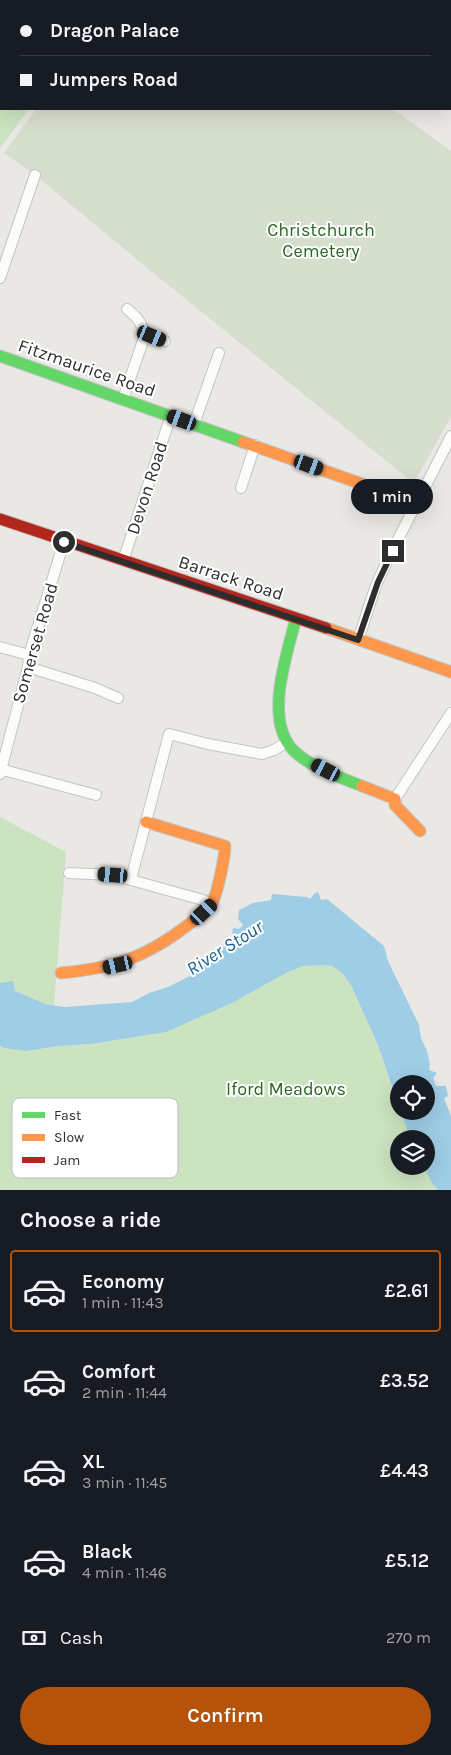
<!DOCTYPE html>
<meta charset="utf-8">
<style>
:root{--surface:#171b24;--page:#20242c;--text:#f1f3f6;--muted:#9ea1a6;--line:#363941;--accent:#b45309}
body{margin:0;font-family:Karla,sans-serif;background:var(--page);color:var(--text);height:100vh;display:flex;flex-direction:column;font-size:19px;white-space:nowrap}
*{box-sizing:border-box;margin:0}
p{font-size:16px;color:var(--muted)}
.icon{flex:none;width:28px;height:28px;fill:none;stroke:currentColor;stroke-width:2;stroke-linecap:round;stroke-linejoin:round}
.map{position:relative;height:1190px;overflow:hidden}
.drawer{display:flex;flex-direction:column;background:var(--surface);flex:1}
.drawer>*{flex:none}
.top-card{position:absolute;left:0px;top:0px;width:451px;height:110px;box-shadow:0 5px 20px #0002;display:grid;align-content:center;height:110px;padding:0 20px;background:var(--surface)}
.controls{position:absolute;left:390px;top:1075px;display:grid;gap:10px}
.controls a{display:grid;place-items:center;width:45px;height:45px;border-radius:50%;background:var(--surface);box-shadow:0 5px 20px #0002;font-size:25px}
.end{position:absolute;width:22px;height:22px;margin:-11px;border:6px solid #2d2d2d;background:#fff;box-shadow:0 0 0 2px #fff}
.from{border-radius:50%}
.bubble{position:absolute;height:35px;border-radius:18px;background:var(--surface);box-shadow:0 5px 20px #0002;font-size:16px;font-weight:600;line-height:35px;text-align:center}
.car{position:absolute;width:15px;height:30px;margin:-15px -8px;border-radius:6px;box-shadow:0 0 4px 1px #0007;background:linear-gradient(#222 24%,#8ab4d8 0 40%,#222 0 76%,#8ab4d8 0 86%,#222 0)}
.top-card b{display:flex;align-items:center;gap:18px;height:48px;font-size:19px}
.top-card b+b{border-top:1px solid var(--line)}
.top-card i{width:12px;height:12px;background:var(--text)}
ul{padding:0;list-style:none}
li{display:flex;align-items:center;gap:15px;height:82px;margin:0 10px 8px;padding:0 10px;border:2px solid transparent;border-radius:5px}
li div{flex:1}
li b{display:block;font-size:19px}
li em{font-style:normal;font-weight:600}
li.on{border-color:var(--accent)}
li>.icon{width:45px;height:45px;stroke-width:1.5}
h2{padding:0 20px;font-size:22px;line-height:60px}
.pay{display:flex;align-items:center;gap:12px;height:55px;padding:0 20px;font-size:19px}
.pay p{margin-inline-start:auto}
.cta{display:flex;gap:10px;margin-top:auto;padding:10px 20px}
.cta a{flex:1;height:58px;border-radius:30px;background:var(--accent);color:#fff;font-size:20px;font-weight:600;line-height:58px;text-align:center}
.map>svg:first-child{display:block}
.green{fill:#cbe3c0}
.cemetery{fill:#d6decd}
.water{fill:#9ecde5}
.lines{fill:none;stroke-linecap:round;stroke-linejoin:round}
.street-casing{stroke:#c4c4c3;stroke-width:12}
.fast-casing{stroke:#c4c4c3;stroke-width:13}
.slow-casing{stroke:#c4c4c3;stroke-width:13}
.jam-casing{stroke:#c4c4c3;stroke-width:13}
.street{stroke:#fcfcfb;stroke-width:10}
.fast{stroke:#63d668;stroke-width:11}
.slow{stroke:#ff974d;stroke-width:11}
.jam{stroke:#b3261e;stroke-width:11}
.route{stroke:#2d2d2d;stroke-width:6}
.labels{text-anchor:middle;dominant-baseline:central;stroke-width:4;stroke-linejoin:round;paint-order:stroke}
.park-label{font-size:18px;fill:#2a6621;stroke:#fff}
.street-label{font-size:18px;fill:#2d2d2d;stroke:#fff}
.water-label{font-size:19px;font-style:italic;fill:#196195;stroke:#fff}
.key{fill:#fff;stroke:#c0c0c0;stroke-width:1}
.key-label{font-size:14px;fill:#2d2d2d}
</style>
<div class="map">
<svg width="451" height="1190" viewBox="0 0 451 1190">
<rect width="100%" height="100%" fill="#eae8e4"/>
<g class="green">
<polygon points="0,0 108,0 1,1 1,109 29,109 0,148"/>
<polygon points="0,817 66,852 54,1005 46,1004 15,991 13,982 0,983"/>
<polygon points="322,965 333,966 342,973 352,987 378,1045 399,1111 400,1111 411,1139 399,1139 399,1166 424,1166 431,1182 438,1190 0,1190 0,1046 4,1048 26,1051 59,1046 91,1044 123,1039 234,1002 286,973 303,966"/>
</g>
<g class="cemetery">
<polygon points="116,0 245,0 247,1 115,1"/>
<polygon points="36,109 393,109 451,151 451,417 415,481 410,480 152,272 35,175 4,153"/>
</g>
<polygon class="water" points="318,892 321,900 327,899 384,946 388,961 419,1025 421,1038 427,1051 430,1064 429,1070 437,1073 433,1078 436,1086 446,1086 448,1096 444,1098 451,1116 451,1190 438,1190 431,1182 424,1166 426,1166 426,1139 411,1139 400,1111 426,1111 426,1084 399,1084 399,1108 378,1045 352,987 342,973 333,966 322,965 303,966 286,973 234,1002 166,1032 91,1044 59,1046 26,1051 4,1048 0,1046 0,983 13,981 15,991 46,1004 64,1007 132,1002 149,993 168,987 198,972 197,962 213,950 227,946 232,937 233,928 239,929 243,925 238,919 239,910 253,903 271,900 272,894 307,897 310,899 315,893"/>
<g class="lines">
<g class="street-casing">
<g id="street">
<polyline points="450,76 451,76"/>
<polyline points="0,278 35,175"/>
<polyline points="145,335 165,341"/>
<path d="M 123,399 L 145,335 C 142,323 137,317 127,309"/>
<polyline points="194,424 219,353"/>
<polyline points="241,488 255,445"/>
<polyline points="123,561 171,415"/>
<path d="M 358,640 C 365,621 370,600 378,581 C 400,532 427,485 451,436"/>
<polyline points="0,647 29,655"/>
<polyline points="28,667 95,688 118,698"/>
<polyline points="0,769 96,795"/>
<polyline points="0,774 28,667 29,655 64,542"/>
<polyline points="395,799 451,713"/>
<polyline points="69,873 113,875 203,900 212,904"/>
<polyline points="131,879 169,734 208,744 262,754 274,750 287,742"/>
</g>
</g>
<g class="fast-casing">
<g id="fast">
<polyline points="0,356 243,442"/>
<path d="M 296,618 C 287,655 263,720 294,751 C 312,768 339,777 362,786"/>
</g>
</g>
<g class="slow-casing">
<g id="slow">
<polyline points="243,442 416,503"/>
<polyline points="326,628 451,672"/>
<polyline points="362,786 395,799 395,805 420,831"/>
<path d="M 61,973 C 114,968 145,958 188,925 C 195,919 205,914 211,905 C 217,896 225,857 225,846 L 146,822"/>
</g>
</g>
<g class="jam-casing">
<polyline id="jam" points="0,519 326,628"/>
</g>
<use href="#street" class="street"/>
<use href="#fast" class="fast"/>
<use href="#slow" class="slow"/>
<use href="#jam" class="jam"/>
</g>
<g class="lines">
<polyline class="route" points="64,542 358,640 378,582 393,551"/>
</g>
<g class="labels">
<g class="park-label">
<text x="321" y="230">Christchurch<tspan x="321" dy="21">Cemetery</tspan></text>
<text x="286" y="1089">Iford Meadows</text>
</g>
<g class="street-label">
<text transform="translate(87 368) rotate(19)">Fitzmaurice Road</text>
<text transform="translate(147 488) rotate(-72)">Devon Road</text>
<text transform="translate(231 578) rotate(18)">Barrack Road</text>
<text transform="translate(35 643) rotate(-74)">Somerset Road</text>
</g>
<g class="water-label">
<text transform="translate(225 948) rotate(-32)">River Stour</text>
</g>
</g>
<rect x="12" y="1098" width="166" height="80" rx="8" class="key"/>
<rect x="22" y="1112" width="23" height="6" fill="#63d668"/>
<rect x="22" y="1134" width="23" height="7" fill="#ff974d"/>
<rect x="22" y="1157" width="23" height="6" fill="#b3261e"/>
<g class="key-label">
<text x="54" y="1120">Fast</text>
<text x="54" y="1142">Slow</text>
<text x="54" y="1165">Jam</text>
</g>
</svg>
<div class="controls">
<a><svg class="icon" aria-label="locate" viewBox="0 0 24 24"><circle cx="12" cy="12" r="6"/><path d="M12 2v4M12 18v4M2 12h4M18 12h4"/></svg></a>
<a><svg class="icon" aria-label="layers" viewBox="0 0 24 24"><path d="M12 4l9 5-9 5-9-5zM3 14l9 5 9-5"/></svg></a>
</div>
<i class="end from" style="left:64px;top:542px"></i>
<i class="end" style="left:393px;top:551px"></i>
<div class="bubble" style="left:351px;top:479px;width:82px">1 min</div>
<i class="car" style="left:152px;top:336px;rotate:112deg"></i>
<i class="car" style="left:182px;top:420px;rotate:290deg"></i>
<i class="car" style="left:309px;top:465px;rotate:110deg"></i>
<i class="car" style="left:326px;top:770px;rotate:297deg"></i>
<i class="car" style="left:113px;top:875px;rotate:274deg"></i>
<i class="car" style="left:204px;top:912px;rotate:47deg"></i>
<i class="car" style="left:118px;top:965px;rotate:257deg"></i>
<div class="top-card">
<b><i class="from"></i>Dragon Palace</b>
<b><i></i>Jumpers Road</b>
</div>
</div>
<section class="drawer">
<h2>Choose a ride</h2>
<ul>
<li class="on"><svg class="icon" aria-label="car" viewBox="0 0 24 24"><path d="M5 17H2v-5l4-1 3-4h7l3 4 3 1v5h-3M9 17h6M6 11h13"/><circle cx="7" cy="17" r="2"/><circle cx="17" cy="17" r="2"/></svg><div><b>Economy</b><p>1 min · 11:43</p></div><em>£2.61</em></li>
<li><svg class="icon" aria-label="car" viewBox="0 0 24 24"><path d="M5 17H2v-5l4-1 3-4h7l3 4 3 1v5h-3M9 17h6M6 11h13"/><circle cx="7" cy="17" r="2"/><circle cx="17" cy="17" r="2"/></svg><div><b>Comfort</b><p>2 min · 11:44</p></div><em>£3.52</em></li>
<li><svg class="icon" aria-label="car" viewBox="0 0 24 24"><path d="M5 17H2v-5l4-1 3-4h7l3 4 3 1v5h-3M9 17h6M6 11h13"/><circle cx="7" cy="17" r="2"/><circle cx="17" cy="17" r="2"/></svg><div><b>XL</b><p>3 min · 11:45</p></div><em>£4.43</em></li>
<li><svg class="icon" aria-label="car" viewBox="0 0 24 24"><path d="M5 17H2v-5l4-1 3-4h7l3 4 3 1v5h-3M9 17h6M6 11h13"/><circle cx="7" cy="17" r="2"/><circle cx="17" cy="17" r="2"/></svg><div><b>Black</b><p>4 min · 11:46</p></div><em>£5.12</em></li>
</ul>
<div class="pay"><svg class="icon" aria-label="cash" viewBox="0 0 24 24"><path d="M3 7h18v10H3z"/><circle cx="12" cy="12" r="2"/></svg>Cash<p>270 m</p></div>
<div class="cta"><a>Confirm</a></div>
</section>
